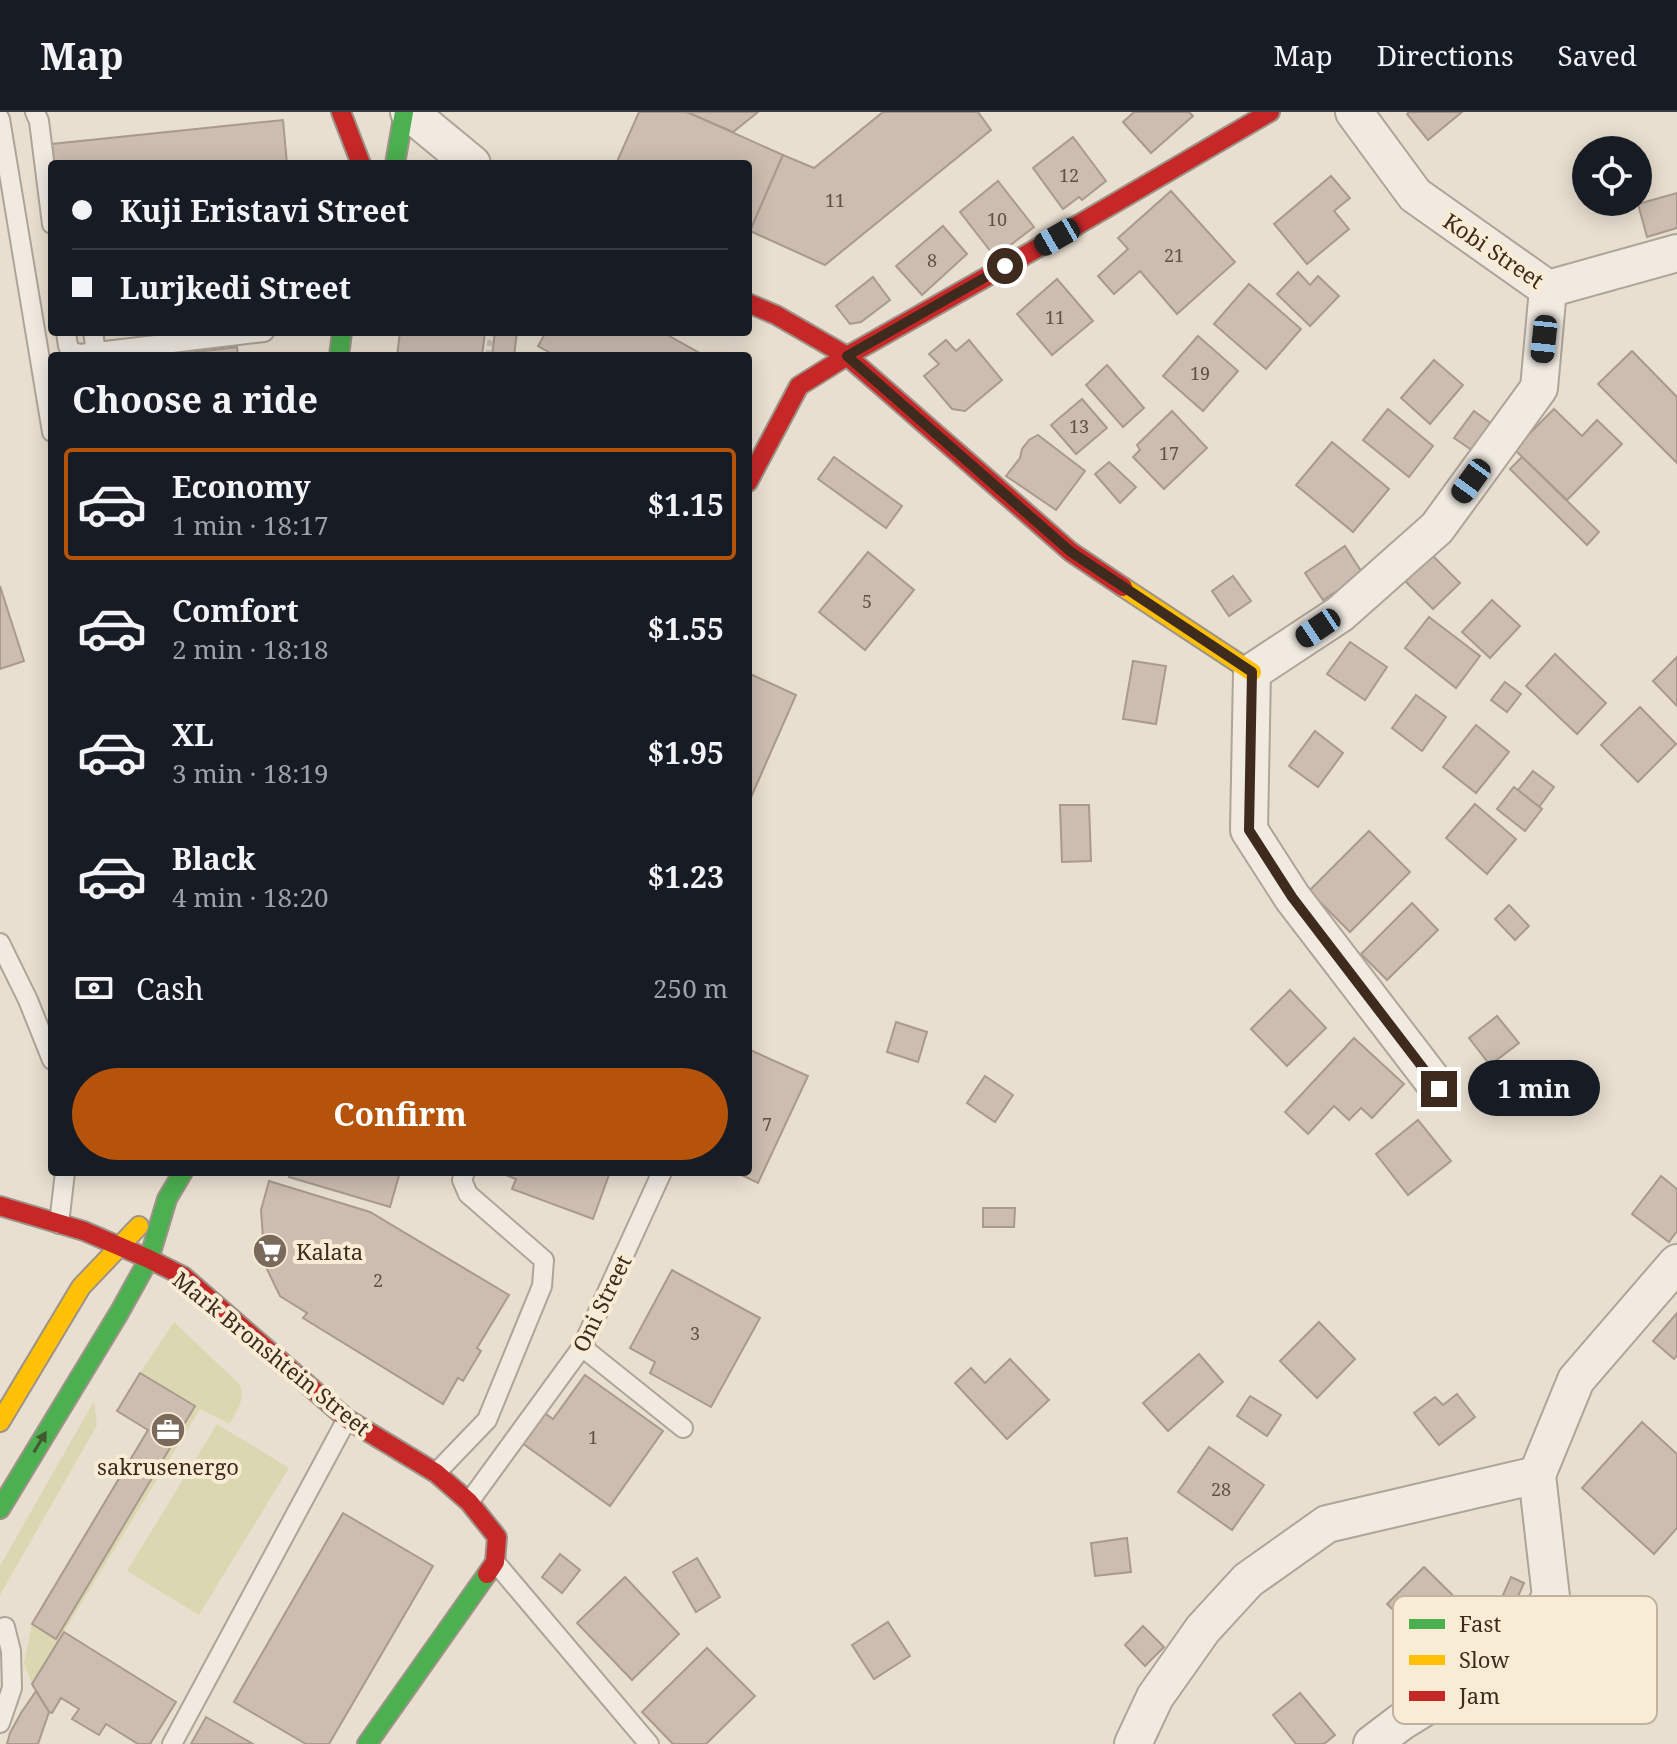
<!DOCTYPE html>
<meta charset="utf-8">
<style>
:root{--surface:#171b24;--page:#242831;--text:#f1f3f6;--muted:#9ea1a6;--line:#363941;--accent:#b45309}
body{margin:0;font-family:"Noto Serif",serif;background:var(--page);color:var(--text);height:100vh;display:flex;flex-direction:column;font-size:30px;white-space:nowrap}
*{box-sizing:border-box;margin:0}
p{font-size:26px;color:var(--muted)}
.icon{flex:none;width:44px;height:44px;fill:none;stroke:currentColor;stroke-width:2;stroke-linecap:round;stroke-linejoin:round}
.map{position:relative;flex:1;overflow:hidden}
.panel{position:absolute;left:48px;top:240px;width:704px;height:824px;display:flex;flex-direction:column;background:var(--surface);border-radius:8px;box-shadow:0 4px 20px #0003}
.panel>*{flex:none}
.top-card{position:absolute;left:48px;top:48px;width:704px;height:176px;border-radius:8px;box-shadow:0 4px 20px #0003;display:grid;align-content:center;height:176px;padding:0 24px;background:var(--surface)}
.controls{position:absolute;left:1572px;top:24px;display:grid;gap:16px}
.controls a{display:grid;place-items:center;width:80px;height:80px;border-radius:50%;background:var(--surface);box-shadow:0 4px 20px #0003;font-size:40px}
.end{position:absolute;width:36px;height:36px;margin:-18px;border:10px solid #3e2b1e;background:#fff;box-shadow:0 0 0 4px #fff}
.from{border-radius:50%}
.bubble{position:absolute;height:56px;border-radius:28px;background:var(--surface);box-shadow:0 4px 20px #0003;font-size:26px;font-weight:700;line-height:56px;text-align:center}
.car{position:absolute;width:24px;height:48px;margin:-24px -12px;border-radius:10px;box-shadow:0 0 6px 2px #0007;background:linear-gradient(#222 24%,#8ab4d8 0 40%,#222 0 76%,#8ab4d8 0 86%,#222 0)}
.top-card b{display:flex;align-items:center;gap:28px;height:76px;font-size:30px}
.top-card b+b{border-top:2px solid var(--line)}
.top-card i{width:20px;height:20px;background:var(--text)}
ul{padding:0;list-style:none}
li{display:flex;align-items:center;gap:24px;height:112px;margin:0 16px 12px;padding:0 8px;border:4px solid transparent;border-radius:8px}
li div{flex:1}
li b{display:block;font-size:30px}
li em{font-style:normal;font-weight:700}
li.on{border-color:var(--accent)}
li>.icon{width:72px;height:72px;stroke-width:1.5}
h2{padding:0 24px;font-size:36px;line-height:96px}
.pay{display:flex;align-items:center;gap:20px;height:88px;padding:0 24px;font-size:30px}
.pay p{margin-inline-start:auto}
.button{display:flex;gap:16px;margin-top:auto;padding:16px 24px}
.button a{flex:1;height:92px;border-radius:48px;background:var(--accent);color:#fff;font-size:32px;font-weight:700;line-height:92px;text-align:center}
header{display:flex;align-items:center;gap:48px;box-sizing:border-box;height:112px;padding:0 40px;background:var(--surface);border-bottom:2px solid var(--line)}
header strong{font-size:38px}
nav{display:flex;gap:44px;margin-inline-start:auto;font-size:28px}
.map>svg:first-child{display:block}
.green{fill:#dbd8b1}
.building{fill:#ccbdb0;stroke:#a99a8d;stroke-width:2}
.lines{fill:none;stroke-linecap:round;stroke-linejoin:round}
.lane-casing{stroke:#aea498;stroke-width:22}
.street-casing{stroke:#aea498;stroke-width:40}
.fast-casing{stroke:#9d9388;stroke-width:22}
.slow-casing{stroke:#9d9388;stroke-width:22}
.jam-casing{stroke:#9d9388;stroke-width:22}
.path{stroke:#c9c1b7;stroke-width:5;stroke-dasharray:6 4;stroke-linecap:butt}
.lane{stroke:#f0eae1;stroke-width:18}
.street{stroke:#f0eae1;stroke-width:36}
.fast{stroke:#4caf50;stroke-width:18}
.slow{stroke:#ffc107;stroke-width:18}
.jam{stroke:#c62828;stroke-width:18}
.oneway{fill:#435930}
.route{stroke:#3e2b1e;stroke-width:10}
.labels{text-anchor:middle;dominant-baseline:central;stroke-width:8;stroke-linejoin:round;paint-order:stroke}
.number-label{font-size:18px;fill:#625042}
.street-label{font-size:22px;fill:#3e2b1e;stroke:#f9ecd5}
.poi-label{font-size:22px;fill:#3e2b1e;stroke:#f9ecd5;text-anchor:start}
.key{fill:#f9ecd5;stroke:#c1b29e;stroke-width:2}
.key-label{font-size:22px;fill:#3e2b1e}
</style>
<header>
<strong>Map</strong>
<nav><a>Map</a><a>Directions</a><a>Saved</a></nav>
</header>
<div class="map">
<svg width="1677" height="1632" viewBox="0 0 1677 1632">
<rect width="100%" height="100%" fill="#e8dfd0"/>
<g class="green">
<path d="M 174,1210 L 239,1272 C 247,1286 236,1299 230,1312 L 200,1297 L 32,1572 L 24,1551 L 32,1512 L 56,1526 L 195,1294 L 140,1261 Z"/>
<polygon points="94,1289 97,1313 0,1483 0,1454"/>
<polygon points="217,1312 289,1356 199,1503 127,1459"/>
</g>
<g class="building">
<polygon points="639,0 687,0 783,43 750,119 748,118 748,52 616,52"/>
<polygon points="687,0 758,0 733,20"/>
<polygon points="883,0 978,0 991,18 825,153 750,119 783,43 814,56"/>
<polygon points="1134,0 1189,0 1193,4 1151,41 1123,10"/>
<polygon points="1409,0 1462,0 1428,28 1407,2"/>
<polygon points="283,8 287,52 54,52 52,32"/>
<polygon points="1073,25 1106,69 1082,88 1079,85 1063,97 1033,56"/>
<polygon points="1331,64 1350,86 1334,99 1349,117 1307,152 1274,112"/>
<polygon points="998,69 1034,115 995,145 960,100"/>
<polygon points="1171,79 1235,150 1177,202 1140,159 1114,182 1098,164 1128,137 1118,126"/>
<polygon points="1677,81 1677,116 1647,125 1638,92"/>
<polygon points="943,114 967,142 922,183 896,154"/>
<polygon points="1298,160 1310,173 1318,164 1339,184 1310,214 1277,182"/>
<polygon points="873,165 890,188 861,210 850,212 836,194"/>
<polygon points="1057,167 1093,209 1052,243 1017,202"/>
<polygon points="1249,172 1301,217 1266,257 1214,212"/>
<polygon points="400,220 485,220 482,244 397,244"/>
<polygon points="495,220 517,220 514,244 492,244"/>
<polygon points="546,220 662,220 705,244 556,244 538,234"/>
<polygon points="1198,224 1238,259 1203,299 1163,264"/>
<polygon points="946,228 956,239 969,228 1002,268 965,299 952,297 924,264 939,252 929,242"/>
<polygon points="237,235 238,244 162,244"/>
<polygon points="1632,239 1677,285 1677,351 1598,272"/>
<polygon points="1434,248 1463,273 1430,312 1401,286"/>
<polygon points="1107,253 1144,296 1123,315 1086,273"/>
<polygon points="1082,287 1107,316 1076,342 1051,313"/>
<polygon points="1388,297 1433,334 1409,365 1363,328"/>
<polygon points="1554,297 1582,324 1597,308 1622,332 1567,388 1514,337"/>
<polygon points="1172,299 1207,336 1164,377 1133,345 1140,338 1137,333"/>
<polygon points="1474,299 1493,313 1473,339 1454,326"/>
<polygon points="1038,323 1085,359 1056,398 1006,364 1020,346 1022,337 1029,328"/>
<polygon points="1332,330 1389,377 1353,420 1296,373"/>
<polygon points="834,345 902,394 886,416 818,367"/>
<polygon points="1522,345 1599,420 1587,433 1510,357"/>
<polygon points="1109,350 1136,375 1120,391 1095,362"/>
<polygon points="1345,434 1363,462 1323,488 1305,461"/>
<polygon points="868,440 914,478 865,538 819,500"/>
<polygon points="1431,442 1460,471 1433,497 1404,468"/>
<polygon points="1233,464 1251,489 1229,504 1212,479"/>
<polygon points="0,474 24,549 0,557"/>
<polygon points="1492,488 1520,514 1490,546 1462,520"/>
<polygon points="1429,505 1480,544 1456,576 1405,536"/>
<polygon points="1350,530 1387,555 1365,588 1327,562"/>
<polygon points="1555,542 1606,591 1577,622 1526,574"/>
<polygon points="1677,545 1677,594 1653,569"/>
<polygon points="1133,549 1166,554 1156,612 1123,607"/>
<polygon points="748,561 796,583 748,692"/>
<polygon points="1505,570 1521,582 1507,600 1491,588"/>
<polygon points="1416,583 1446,605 1422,639 1392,616"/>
<polygon points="1640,595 1676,632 1638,670 1601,633"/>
<polygon points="1476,613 1509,640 1476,681 1443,655"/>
<polygon points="1315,619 1343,641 1318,675 1289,654"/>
<polygon points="1533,659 1554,675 1539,695 1518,678"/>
<polygon points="1514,675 1542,697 1525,719 1497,697"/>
<polygon points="1475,692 1516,727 1487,762 1446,726"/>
<polygon points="1060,693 1089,693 1091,749 1062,750"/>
<polygon points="1369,719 1410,760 1350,820 1309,779"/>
<polygon points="1412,791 1438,818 1387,868 1361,842"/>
<polygon points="1509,793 1529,814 1515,828 1495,807"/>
<polygon points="1290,878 1326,916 1287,954 1251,917"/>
<polygon points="1497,904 1519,931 1490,953 1469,926"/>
<polygon points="896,910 927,920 918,950 887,940"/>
<polygon points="1354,926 1404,972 1372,1006 1361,996 1349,1008 1334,994 1308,1022 1285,1000"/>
<polygon points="748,937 808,964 758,1071 735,1060 748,1060"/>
<polygon points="985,964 1013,983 995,1010 967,991"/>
<polygon points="1418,1008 1451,1049 1408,1083 1376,1042"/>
<polygon points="290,1060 400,1060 390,1095 289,1065"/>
<polygon points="501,1060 610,1060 593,1107 512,1077 516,1067 501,1061"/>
<polygon points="1661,1064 1677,1077 1677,1119 1669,1130 1632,1102"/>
<polygon points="269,1069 370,1100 509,1183 477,1236 481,1239 463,1269 458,1266 443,1292 303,1206 307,1201 280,1184 265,1153 261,1098"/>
<polygon points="983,1096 1015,1096 1014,1115 983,1115"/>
<polygon points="672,1158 760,1206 711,1295 650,1261 655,1250 630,1236"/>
<polygon points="1677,1201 1677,1243 1674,1247 1653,1229"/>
<polygon points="1319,1210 1355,1247 1317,1286 1280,1249"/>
<polygon points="1199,1242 1223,1270 1168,1319 1143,1291"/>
<polygon points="1010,1247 1049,1288 1007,1327 955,1271 971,1256 985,1271"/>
<polygon points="140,1261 195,1294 56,1527 32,1512 148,1318 117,1299"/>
<polygon points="585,1263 663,1319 610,1394 522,1331 543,1300 553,1307"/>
<polygon points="1457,1282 1475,1305 1439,1333 1414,1301 1435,1285 1443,1293"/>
<polygon points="1250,1284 1281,1303 1267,1324 1237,1304"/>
<polygon points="1642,1310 1677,1342 1677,1416 1654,1442 1582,1376"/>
<polygon points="1209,1335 1264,1373 1232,1418 1178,1380"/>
<polygon points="343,1401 433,1454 329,1632 306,1632 234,1590"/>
<polygon points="1127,1426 1131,1460 1095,1464 1091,1431"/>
<polygon points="560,1442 580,1458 562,1481 542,1465"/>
<polygon points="697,1446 720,1485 696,1500 673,1460"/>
<polygon points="1424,1455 1474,1504 1438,1541 1387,1492"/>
<polygon points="625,1465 679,1522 632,1568 577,1511"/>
<polygon points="1511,1465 1524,1471 1503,1518 1490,1512"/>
<polygon points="888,1510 910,1544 874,1567 852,1533"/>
<polygon points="1143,1514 1164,1535 1145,1554 1125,1533"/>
<polygon points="64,1520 176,1590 150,1632 138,1632 106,1612 99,1623 72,1607 79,1597 61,1586 52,1601 49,1600 32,1572"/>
<polygon points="707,1536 755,1584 706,1632 673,1632 642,1600"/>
<polygon points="36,1579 49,1600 38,1632 7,1632 10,1621 21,1601"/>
<polygon points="1300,1581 1335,1623 1324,1632 1296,1632 1273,1603"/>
<polygon points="206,1605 253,1632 191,1632"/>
</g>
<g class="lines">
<g class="lane-casing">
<g id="lane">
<polyline points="35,0 39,9 52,112"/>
<polyline points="0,7 52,320"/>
<polyline points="66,220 68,234 72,240 80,242 264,220"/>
<polyline points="93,220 96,240"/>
<polyline points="0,831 28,888 52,948"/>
<polyline points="59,1112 65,1060"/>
<polyline points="582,1235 683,1316"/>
<polyline points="436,1361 487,1308 542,1174 544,1148 468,1082 462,1068 465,1060"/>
<polyline points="469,1390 582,1235 662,1060"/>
<polyline points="495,1450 649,1632"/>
<polyline points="0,1611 12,1576 11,1539 5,1515"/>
<polyline points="172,1632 347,1307"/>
</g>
</g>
<g class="street-casing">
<g id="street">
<polyline points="409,0 472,52"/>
<polyline points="1354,0 1415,83 1548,177 1677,141"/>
<polyline points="1439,977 1292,785 1249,718 1252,560 1340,502 1437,416 1539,276 1548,177"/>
<polyline points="1133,1632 1155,1585 1203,1517 1248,1468 1327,1412 1537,1363"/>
<polyline points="1372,1632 1401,1610 1516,1539 1551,1485 1537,1363 1576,1268 1677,1151"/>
</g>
</g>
<g class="fast-casing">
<g id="fast">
<polyline points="395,52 404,0"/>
<polyline points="339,244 342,220"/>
<polyline points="0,1397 119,1201 149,1147 167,1087 183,1060"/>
<polyline points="367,1632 487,1462"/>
</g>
</g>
<g class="slow-casing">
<g id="slow">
<polyline points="1123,475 1252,560"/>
<polyline points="0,1310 81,1175 139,1114"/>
</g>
</g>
<g class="jam-casing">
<g id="jam">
<polyline points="341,0 361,52"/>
<polyline points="748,191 776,203 847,244 1071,440 1123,475"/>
<polyline points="748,370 799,274 847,244 1057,125 1270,0"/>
<polyline points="0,1094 84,1119 149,1147 183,1164 347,1307 436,1361 469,1390 497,1425 495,1450 487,1462"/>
</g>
</g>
<polyline class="path" points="488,244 491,220"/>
<use href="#lane" class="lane"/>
<use href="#street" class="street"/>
<use href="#fast" class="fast"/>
<use href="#slow" class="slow"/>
<use href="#jam" class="jam"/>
</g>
<defs><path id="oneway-solid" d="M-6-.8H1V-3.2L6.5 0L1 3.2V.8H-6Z" transform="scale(2)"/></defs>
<use class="oneway" href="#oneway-solid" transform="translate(40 1330) rotate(-59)"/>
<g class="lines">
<polyline class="route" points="1005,154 847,244 1071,440 1252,560 1249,718 1292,785 1439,977"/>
</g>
<defs>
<g id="supermarket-disc" transform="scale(1.8)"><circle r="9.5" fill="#7a6a5c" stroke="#f9ecd5"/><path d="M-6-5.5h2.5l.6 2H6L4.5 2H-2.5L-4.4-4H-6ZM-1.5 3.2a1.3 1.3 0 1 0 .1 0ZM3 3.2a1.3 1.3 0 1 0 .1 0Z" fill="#fff"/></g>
<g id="office-disc" transform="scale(1.8)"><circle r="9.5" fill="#7a6a5c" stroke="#f9ecd5"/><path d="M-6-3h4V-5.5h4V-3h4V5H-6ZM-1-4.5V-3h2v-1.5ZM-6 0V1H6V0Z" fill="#fff"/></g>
</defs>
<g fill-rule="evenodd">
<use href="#supermarket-disc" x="270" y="1139"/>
<use href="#office-disc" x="168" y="1318"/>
</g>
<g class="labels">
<g class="number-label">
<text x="1069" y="63">12</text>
<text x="835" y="88">11</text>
<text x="997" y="107">10</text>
<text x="1174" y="143">21</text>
<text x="932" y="148">8</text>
<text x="1055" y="205">11</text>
<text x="1200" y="261">19</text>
<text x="1079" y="314">13</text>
<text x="1169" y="341">17</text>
<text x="867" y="489">5</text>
<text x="767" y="1012">7</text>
<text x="378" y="1168">2</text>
<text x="695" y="1221">3</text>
<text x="593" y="1325">1</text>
<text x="1221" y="1377">28</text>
</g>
<g class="street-label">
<text transform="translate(1494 138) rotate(34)">Kobi Street</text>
<text transform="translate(601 1191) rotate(-64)">Oni Street</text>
<text transform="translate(272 1241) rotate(39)">Mark Bronshtein Street</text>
</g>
<g class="poi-label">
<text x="296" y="1139">Kalata</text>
<text x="168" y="1354" text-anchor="middle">sakrusenergo</text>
</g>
</g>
<rect x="1393" y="1484" width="264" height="128" rx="12" class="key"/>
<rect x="1409" y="1507" width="36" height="10" fill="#4caf50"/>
<rect x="1409" y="1543" width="36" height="10" fill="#ffc107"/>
<rect x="1409" y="1579" width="36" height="10" fill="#c62828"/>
<g class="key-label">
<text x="1459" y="1520">Fast</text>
<text x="1459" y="1556">Slow</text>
<text x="1459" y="1592">Jam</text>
</g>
</svg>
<div class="controls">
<a><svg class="icon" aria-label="locate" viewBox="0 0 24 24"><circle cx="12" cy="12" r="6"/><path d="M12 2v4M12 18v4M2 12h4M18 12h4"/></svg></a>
</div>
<i class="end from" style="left:1005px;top:154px"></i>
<i class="end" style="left:1439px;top:977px"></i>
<div class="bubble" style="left:1468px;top:948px;width:132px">1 min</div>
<i class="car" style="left:1057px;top:125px;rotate:240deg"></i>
<i class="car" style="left:1544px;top:227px;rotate:186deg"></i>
<i class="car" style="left:1471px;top:369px;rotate:216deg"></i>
<i class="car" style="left:1318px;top:516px;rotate:236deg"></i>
<div class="top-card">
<b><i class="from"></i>Kuji Eristavi Street</b>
<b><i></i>Lurjkedi Street</b>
</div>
<section class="panel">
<h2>Choose a ride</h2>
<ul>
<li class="on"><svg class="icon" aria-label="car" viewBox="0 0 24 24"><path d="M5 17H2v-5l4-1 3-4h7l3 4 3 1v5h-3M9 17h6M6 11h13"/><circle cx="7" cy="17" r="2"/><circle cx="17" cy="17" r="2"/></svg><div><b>Economy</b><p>1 min · 18:17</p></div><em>$1.15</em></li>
<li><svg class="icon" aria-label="car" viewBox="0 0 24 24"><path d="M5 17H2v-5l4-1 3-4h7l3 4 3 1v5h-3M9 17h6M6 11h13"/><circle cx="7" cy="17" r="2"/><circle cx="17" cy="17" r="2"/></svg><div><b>Comfort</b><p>2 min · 18:18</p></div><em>$1.55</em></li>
<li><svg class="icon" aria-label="car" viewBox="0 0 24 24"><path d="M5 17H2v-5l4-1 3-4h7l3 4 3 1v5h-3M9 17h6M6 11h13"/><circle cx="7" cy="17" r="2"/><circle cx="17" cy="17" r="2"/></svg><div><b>XL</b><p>3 min · 18:19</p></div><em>$1.95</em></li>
<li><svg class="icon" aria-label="car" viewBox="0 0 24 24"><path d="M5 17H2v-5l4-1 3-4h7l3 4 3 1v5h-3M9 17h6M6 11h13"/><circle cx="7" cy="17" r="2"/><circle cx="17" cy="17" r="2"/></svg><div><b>Black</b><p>4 min · 18:20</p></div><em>$1.23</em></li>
</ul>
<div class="pay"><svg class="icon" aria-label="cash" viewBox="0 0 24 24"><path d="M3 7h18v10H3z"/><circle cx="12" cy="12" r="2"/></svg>Cash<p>250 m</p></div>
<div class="button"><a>Confirm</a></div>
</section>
</div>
